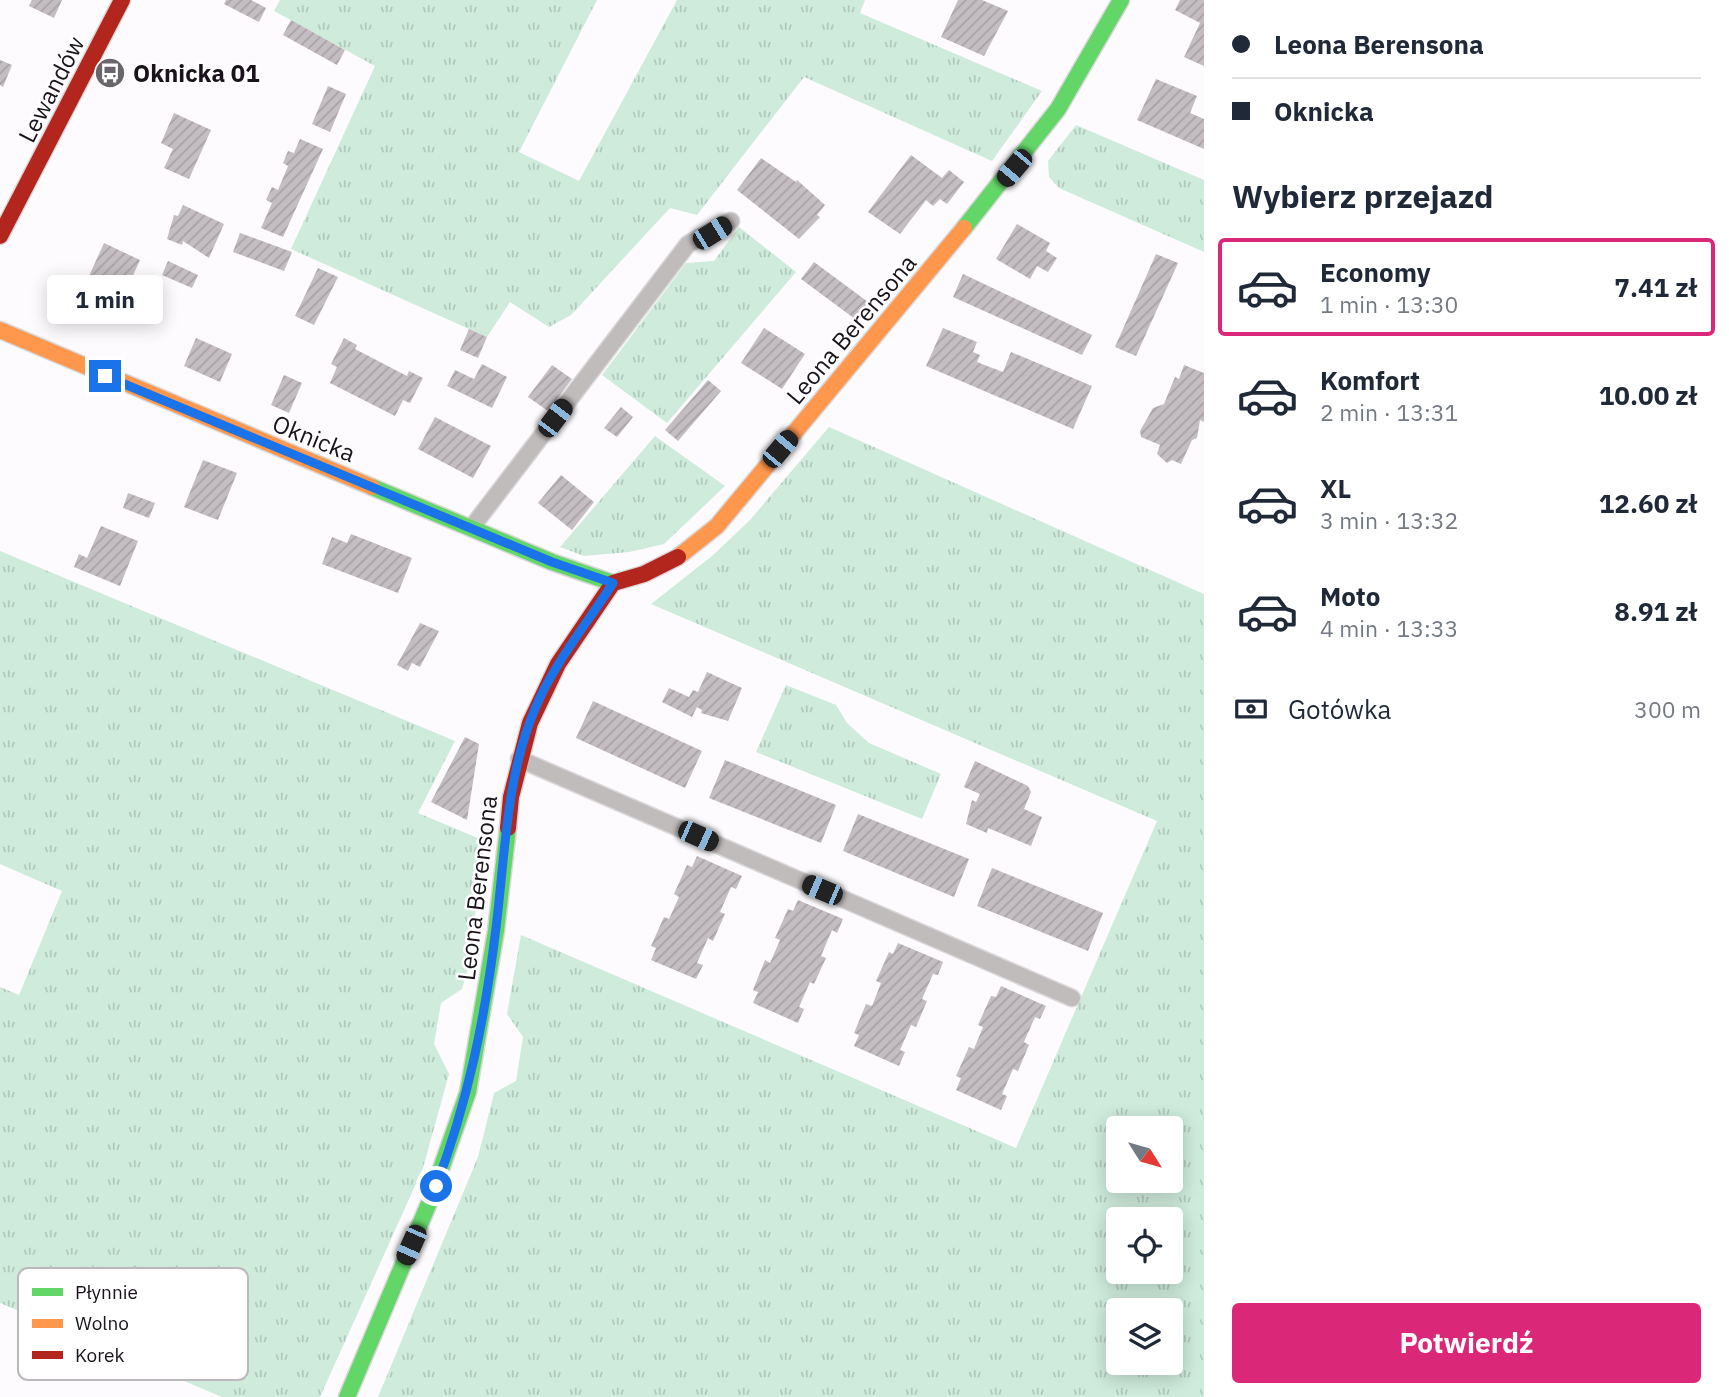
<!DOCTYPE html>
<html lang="pl">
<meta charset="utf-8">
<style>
:root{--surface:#fff;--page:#f6f6f7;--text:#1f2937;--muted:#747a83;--line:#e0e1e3;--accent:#db2777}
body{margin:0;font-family:"IBM Plex Sans",sans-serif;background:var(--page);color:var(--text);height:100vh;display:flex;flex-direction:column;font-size:26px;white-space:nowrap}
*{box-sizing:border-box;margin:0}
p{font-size:23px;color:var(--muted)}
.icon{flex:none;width:38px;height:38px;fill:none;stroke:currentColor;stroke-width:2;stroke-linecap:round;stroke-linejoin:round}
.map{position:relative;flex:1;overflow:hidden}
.drawer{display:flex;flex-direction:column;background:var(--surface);width:525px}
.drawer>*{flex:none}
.hud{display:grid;align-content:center;height:154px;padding:0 28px;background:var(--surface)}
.needle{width:46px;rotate:127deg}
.buttons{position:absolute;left:1106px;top:1116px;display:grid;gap:14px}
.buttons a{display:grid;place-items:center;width:77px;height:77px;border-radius:7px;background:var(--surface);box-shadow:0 4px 18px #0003;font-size:35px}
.end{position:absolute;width:32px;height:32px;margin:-16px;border:9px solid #1a73e8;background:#fff;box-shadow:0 0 0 4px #fff}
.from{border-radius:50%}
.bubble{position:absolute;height:49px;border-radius:7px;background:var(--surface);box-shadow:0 4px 18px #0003;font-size:23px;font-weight:800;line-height:49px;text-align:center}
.car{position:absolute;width:21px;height:42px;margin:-21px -10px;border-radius:9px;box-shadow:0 0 5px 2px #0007;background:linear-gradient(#222 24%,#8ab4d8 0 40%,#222 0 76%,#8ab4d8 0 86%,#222 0)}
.hud b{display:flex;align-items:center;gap:24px;height:66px;font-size:26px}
.hud b+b{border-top:2px solid var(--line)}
.hud i{width:18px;height:18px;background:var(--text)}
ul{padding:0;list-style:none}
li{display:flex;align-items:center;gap:21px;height:98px;margin:0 14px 10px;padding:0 14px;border:4px solid transparent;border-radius:7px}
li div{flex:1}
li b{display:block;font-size:26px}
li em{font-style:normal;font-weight:800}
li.on{border-color:var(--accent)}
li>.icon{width:63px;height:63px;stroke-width:1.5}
h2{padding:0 28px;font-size:32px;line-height:84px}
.pay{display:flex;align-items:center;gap:18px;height:77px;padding:0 28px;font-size:26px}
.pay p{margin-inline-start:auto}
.button{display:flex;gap:14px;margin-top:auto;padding:14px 28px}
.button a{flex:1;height:80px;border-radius:7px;background:var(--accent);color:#fff;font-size:28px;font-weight:800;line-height:80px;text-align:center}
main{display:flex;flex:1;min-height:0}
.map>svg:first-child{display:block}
.grass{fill:url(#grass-tufts);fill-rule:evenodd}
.building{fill:url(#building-hatch)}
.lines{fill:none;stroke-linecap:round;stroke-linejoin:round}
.lane-casing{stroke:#d9d7d9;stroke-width:19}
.fast-casing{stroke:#d9d7d9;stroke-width:19}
.slow-casing{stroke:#d9d7d9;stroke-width:19}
.jam-casing{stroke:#d9d7d9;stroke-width:19}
.lane{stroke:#c1bcbc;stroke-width:16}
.fast{stroke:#63d668;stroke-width:16}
.slow{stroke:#ff974d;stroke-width:16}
.jam{stroke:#b3261e;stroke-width:16}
.route{stroke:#1a73e8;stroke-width:9}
.labels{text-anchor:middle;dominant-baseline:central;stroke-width:5;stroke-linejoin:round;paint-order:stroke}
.poi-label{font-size:24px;font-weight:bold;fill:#1b131c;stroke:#fff;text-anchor:start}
.street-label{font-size:24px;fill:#1b131c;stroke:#fff}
.key{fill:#fff;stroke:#bbb8bb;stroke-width:2}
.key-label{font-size:19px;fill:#1b131c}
</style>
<main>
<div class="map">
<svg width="1204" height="1397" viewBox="0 0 1204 1397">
<defs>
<pattern id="grass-tufts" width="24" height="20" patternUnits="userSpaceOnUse" patternTransform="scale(1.75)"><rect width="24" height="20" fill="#ceebdc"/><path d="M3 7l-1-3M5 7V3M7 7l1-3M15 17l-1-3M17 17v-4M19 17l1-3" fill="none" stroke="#b0c9bc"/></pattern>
<pattern id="building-hatch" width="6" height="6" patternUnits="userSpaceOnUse" patternTransform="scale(1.75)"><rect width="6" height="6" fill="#c4bdc2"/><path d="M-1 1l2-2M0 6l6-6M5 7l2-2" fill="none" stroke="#a8a2a6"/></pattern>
</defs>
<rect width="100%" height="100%" fill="#fdfbfe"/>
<g class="grass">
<polygon points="280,0 597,0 519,152 579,181 677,0 865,0 860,13 1042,91 992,161 804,77 697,215 670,208 571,315 549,327 510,302 487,337 291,249 375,66 274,11"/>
<polygon points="1076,125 1204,180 1204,252 1059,188 1049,177 1048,161"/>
<polygon points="739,227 796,272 667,423 602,375 686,263 714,261"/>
<path d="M 829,427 L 1204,594 L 1204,1397 L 378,1397 L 478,1157 L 494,1093 L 516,1081 L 523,1037 L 507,1014 L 521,935 L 1016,1148 L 1157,821 L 651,604 L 712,556 L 750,520 ZM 1118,1129 L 1171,1129 L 1171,1181 L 1118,1181 ZM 1118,1220 L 1171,1220 L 1171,1272 L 1118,1272 ZM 1118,1311 L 1171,1311 L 1171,1363 L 1118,1363 Z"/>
<polygon points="655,436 725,486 664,544 629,552 584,556 560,547"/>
<polygon points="0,551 455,741 418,813 485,841 467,972 462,989 441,1003 434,1044 449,1074 423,1168 320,1397 222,1397 0,1303 0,987 19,995 62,891 0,864"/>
<polygon points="786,685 836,705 847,723 869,743 941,774 922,819 756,752"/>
</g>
<g class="building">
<polygon points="32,0 62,0 54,18 29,6"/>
<polygon points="226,0 251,0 266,8 259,22 224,4"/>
<polygon points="958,0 982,0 1008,11 984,56 941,37"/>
<polygon points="1180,0 1204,0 1204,66 1184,57 1200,23 1175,10"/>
<polygon points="291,20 345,50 337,65 283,35"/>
<polygon points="0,60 12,65 3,87 0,85"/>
<polygon points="1156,79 1197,96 1190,113 1204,119 1204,149 1137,120"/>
<polygon points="328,86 346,94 330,132 312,124"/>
<polygon points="174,113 211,130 189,179 164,168 173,149 161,143"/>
<polygon points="300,139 323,149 283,237 261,228 272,203 266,200 272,187 278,190 288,166 283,163 288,151 294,153"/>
<polygon points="911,155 942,178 949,170 964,182 947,204 940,199 933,206 926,200 900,234 868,212"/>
<polygon points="761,158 796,182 797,180 825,205 817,215 820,217 799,239 737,190"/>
<polygon points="183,205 224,224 209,258 183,241 182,245 167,239 174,215 178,216"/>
<polygon points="1017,224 1050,243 1046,251 1057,258 1048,272 1037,266 1030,279 996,259"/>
<polygon points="240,233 292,252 284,271 233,252"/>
<polygon points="104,243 140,260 125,293 89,276"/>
<polygon points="1156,254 1178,263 1136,356 1115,347"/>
<polygon points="168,261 198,275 192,288 162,275"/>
<polygon points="814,262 868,302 855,319 801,279"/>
<polygon points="318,268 338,277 314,325 295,316"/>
<polygon points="963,274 1092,335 1082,355 953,297"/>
<polygon points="764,328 805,354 782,389 741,363"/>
<polygon points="943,328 977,342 973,352 980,355 977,362 987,366 1003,372 1011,352 1092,386 1073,429 926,366"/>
<polygon points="469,329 487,337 478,358 460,350"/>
<polygon points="196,338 232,354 220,382 184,366"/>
<polygon points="344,338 357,345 355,349 407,376 409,371 423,378 410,403 403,400 395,416 330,383 337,367 331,364"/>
<polygon points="482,364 507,377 492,408 447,386 455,370 474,379"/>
<polygon points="552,365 572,379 548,411 528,397"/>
<polygon points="1184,365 1204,373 1204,422 1200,420 1197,438 1192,440 1181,464 1172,460 1167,463 1157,454 1160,445 1141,437 1140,431 1153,408 1164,404 1175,377 1179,379"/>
<polygon points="284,375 302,383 289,413 271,405"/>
<polygon points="708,380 721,391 678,441 665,430"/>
<polygon points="621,407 633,417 617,437 604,428"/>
<polygon points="435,417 491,446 473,478 418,449"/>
<polygon points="203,460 237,473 218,520 184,507"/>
<polygon points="561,475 594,502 572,530 538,503"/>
<polygon points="128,493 155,503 149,518 123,508"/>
<polygon points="101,526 138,541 120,586 74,567 79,554 87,558"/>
<polygon points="351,534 412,558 398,593 322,564 332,537 347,543"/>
<polygon points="420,623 439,631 420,667 412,663 408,671 397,665"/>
<polygon points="707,672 742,688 728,721 701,713 702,710 697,707 692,717 662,702 669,688 689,697 693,690 698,692"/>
<polygon points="593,701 702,751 685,788 576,738"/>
<polygon points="465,737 479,744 467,820 431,802"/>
<polygon points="725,760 836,805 821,843 709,798"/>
<polygon points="975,761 1028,786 1031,792 1024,809 1042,817 1031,846 988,828 987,833 966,824 972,800 976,802 980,794 964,787"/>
<polygon points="858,814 969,859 954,897 843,851"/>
<polygon points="697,856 742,876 736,889 731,887 720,912 725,914 713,941 708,938 697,963 703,965 696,979 651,960 656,948 651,946 664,917 669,919 679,897 674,894 687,865 692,867"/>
<polygon points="992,868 1103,913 1088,951 977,906"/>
<polygon points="798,900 843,919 837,933 832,930 821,956 826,958 814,984 810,982 799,1007 804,1009 798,1023 753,1003 758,992 753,990 765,960 770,963 780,940 775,938 788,909 793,911"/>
<polygon points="898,943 943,962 938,975 933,974 922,999 927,1001 916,1027 911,1025 900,1050 905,1052 899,1066 854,1046 859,1035 854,1033 866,1004 872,1006 881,983 876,981 889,952 893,954"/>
<polygon points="1001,986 1046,1006 1040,1019 1035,1017 1024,1042 1029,1045 1018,1071 1013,1069 1002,1094 1007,1096 1001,1110 956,1090 961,1078 956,1076 969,1047 974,1049 983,1027 978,1025 991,996 996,997"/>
</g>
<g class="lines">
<g class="lane-casing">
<g id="lane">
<polyline points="472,527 688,244 731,221"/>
<polyline points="519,759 1072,998"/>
</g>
</g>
<g class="fast-casing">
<g id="fast">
<polyline points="964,228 1058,109 1121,0"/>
<polyline points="372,487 552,562 613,583"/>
<polyline points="347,1397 429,1203 468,1092 496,931 508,828"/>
</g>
</g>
<g class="slow-casing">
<g id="slow">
<polyline points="0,330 372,487"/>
<polyline points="678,557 717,526 964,228"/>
</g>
</g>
<g class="jam-casing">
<g id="jam">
<polyline points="0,236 122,0"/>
<polyline points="508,828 511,797 530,723 558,664 613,583 644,574 678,557"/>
</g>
</g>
<use href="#lane" class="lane"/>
<use href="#fast" class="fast"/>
<use href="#slow" class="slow"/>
<use href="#jam" class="jam"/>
</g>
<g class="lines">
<path class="route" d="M 105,376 L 552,562 L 613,583 C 587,624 554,663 535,709 C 506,777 505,856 496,928 C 485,1018 468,1102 436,1186"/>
</g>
<defs>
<g id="bus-disc" transform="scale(1.575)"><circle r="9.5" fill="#6a646b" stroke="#fff"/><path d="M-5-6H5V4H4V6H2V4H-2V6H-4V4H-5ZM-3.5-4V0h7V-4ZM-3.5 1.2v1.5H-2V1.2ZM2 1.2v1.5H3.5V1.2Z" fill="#fff"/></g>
</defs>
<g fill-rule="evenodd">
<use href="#bus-disc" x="110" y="73"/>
</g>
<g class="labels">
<g class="poi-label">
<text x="133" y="73">Oknicka 01</text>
</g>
<g class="street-label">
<text transform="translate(51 89) rotate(-63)">Lewandów</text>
<text transform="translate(851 329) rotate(-50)">Leona Berensona</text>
<text transform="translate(314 438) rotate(22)">Oknicka</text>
<text transform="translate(477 888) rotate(-83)">Leona Berensona</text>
</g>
</g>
<rect x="18" y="1268" width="230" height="112" rx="10" class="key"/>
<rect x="32" y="1288" width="31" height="8" fill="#63d668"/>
<rect x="32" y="1319" width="31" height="9" fill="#ff974d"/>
<rect x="32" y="1351" width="31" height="8" fill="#b3261e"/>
<g class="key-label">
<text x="75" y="1299">Płynnie</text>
<text x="75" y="1330">Wolno</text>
<text x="75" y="1362">Korek</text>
</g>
</svg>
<div class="buttons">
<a><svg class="needle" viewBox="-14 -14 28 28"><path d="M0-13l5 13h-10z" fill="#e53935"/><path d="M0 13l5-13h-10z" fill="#747a83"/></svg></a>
<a><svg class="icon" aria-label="locate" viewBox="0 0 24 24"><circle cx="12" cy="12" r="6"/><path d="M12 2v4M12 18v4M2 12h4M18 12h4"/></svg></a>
<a><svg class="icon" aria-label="layers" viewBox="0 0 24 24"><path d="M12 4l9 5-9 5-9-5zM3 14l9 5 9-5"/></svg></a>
</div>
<i class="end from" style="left:436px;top:1186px"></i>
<i class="end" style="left:105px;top:376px"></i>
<div class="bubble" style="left:47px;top:275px;width:116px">1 min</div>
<i class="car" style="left:1014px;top:168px;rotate:220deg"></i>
<i class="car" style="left:712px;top:233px;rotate:58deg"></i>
<i class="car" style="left:555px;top:418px;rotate:37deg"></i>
<i class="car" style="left:780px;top:449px;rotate:40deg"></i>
<i class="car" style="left:698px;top:836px;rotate:114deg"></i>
<i class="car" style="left:822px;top:890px;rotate:293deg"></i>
<i class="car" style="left:411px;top:1245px;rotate:204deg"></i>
</div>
<section class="drawer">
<div class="hud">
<b><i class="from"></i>Leona Berensona</b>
<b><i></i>Oknicka</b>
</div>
<h2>Wybierz przejazd</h2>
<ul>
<li class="on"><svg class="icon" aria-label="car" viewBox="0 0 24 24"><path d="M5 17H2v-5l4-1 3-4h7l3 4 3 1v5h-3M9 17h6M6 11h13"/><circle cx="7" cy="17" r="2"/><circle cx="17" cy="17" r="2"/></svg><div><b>Economy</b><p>1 min · 13:30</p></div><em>7.41 zł</em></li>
<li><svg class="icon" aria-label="car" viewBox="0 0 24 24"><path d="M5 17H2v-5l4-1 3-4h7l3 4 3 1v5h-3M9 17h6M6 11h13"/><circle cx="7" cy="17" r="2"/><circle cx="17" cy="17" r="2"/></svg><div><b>Komfort</b><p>2 min · 13:31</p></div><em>10.00 zł</em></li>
<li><svg class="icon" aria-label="car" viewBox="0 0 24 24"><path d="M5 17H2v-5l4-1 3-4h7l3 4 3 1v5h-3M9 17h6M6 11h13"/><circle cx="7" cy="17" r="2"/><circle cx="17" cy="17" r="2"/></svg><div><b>XL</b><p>3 min · 13:32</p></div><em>12.60 zł</em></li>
<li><svg class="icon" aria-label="car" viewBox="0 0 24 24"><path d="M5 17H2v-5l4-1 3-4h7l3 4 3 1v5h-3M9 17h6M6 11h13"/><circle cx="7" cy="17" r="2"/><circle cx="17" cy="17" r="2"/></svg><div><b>Moto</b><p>4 min · 13:33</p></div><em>8.91 zł</em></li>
</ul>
<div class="pay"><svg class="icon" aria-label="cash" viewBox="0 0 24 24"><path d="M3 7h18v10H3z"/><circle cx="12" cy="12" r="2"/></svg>Gotówka<p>300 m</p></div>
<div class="button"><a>Potwierdź</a></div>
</section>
</main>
